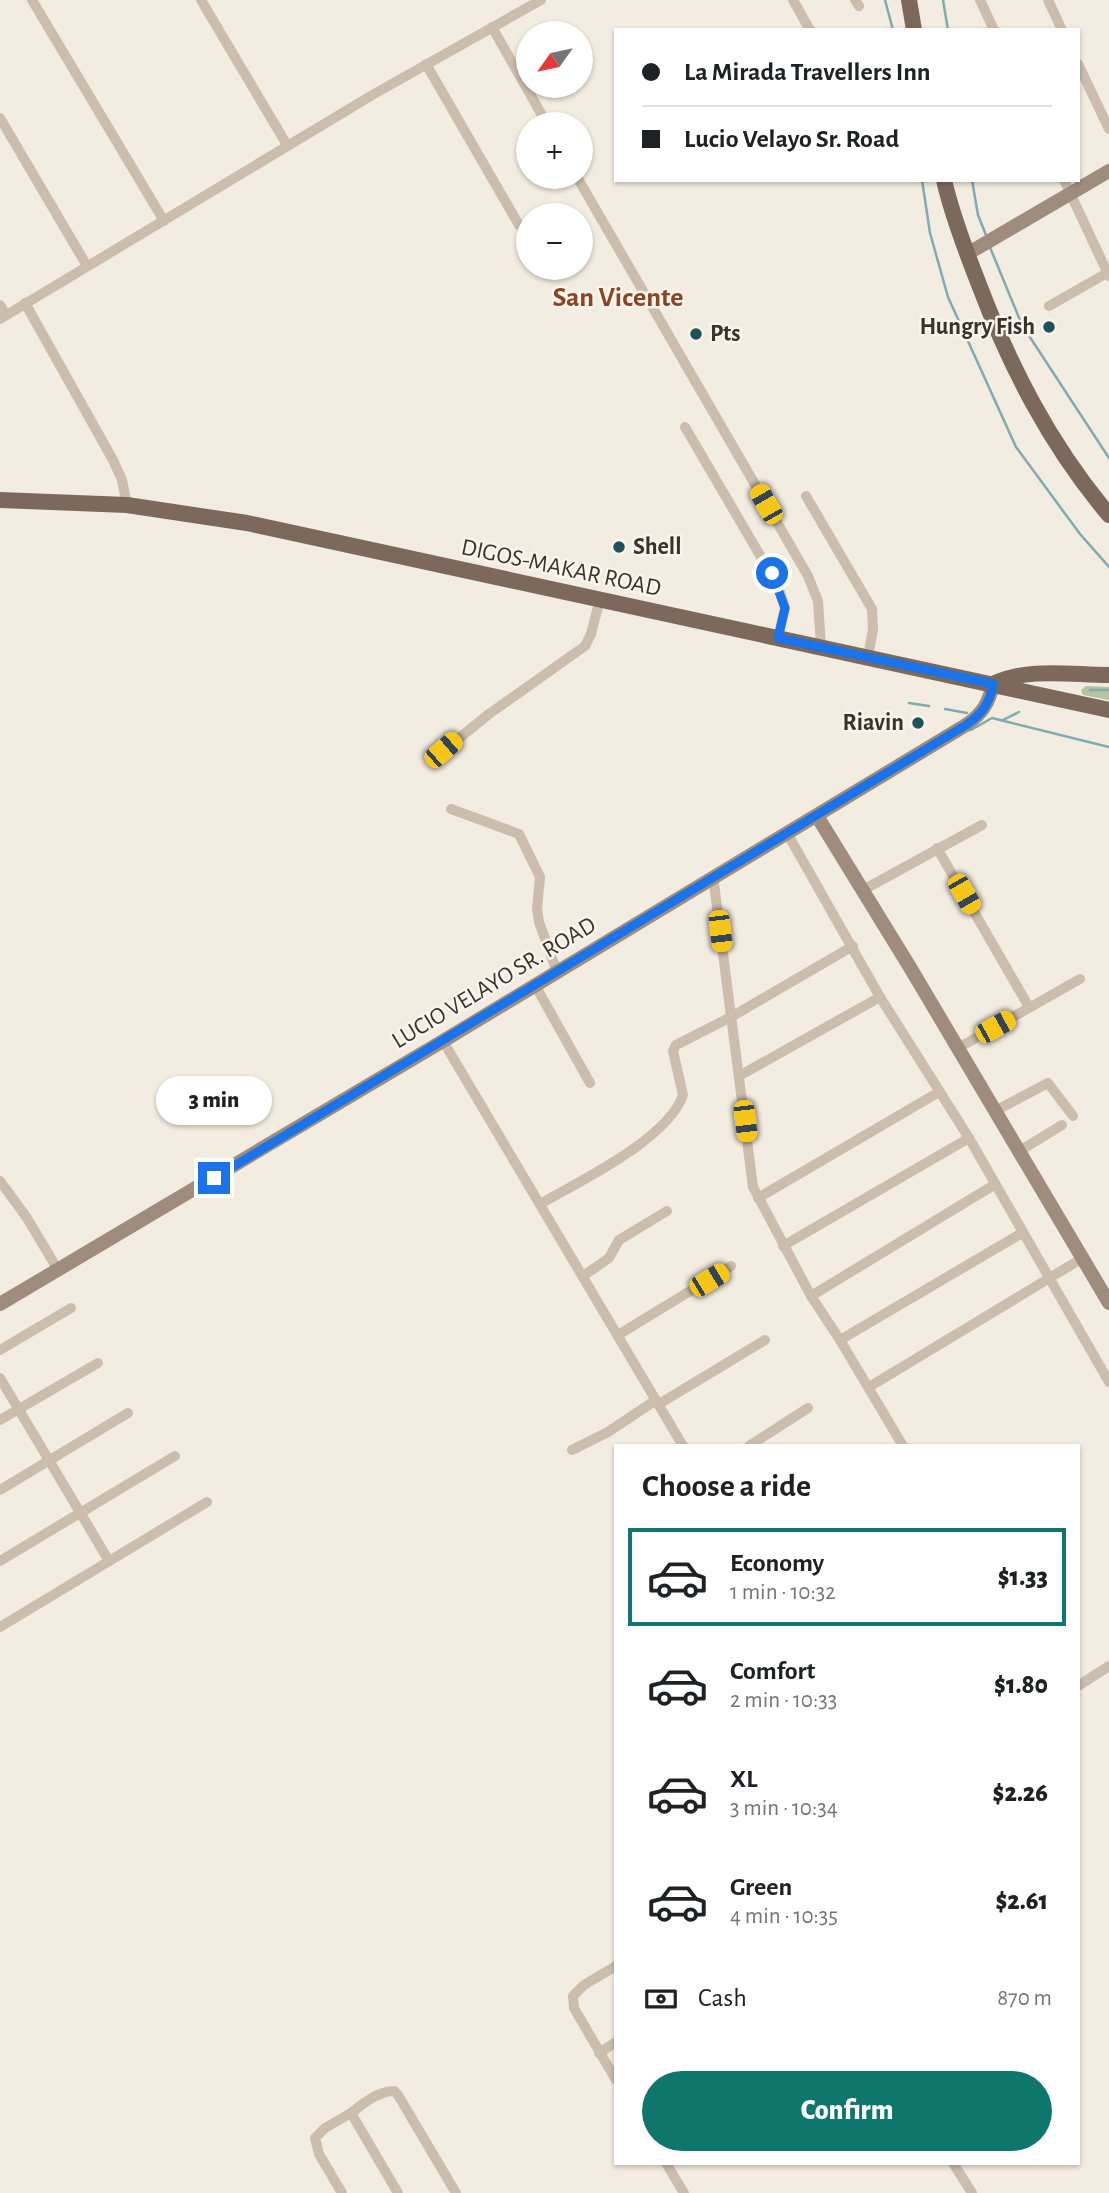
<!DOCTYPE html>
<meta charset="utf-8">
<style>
:root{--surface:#fff;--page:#f2f2f2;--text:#202124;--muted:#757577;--line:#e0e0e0;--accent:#0f766e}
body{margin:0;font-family:"Alegreya Sans",sans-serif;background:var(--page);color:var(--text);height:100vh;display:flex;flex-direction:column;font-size:26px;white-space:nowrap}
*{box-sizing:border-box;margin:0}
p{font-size:23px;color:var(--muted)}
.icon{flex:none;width:38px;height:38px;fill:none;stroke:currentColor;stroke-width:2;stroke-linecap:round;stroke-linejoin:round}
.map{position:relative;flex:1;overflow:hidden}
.details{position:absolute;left:614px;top:1444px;width:466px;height:721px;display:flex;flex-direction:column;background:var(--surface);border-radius:0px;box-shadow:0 2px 5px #0004}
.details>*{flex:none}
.hud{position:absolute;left:614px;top:28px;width:466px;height:154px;border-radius:0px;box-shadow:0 2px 5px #0004;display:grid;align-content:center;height:154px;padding:0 28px;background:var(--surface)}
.needle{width:46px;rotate:237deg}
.buttons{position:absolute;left:516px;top:21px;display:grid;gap:14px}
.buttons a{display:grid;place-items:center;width:77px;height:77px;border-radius:50%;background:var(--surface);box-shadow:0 2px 5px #0004;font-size:35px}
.end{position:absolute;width:32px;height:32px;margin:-16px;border:9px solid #1a73e8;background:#fff;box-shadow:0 0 0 4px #fff}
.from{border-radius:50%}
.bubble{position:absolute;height:49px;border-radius:24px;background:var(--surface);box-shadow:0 2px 5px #0004;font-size:23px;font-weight:800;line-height:49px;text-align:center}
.car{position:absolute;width:21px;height:42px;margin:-21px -10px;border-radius:9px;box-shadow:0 0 5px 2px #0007;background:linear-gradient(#f5c518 24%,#345 0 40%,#f5c518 0 76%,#345 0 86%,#f5c518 0)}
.hud b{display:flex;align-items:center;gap:24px;height:66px;font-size:26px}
.hud b+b{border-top:2px solid var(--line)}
.hud i{width:18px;height:18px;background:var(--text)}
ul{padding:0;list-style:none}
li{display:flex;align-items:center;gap:21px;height:98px;margin:0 14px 10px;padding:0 14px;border:4px solid transparent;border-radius:0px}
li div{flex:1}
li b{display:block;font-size:26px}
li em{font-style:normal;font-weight:800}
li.selected{border-color:var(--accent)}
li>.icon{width:63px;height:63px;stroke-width:1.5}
h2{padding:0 28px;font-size:32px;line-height:84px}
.pay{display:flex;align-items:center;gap:18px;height:77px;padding:0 28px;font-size:26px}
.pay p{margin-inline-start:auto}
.cta{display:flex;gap:14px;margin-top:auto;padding:14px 28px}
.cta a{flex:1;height:80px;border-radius:42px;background:var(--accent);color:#fff;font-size:28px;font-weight:800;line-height:80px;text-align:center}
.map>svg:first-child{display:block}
.green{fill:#b4c3a0}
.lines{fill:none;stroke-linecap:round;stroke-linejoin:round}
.stream{stroke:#7fabb1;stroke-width:2.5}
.street{stroke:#ccbdac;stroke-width:10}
.secondary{stroke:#a08c7d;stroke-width:14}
.primary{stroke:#7c695c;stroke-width:16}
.route{stroke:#1a73e8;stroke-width:9}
.poi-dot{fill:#1f535c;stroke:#fbf5ed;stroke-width:2.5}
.labels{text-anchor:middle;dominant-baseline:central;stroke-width:5;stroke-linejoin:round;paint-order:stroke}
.poi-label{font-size:24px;font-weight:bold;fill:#3a312b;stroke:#fbf5ed;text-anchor:end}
.street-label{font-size:24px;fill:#3a312b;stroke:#fbf5ed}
.quarter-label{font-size:28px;font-weight:bold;fill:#8a4423;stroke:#fbf5ed}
</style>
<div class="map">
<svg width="1109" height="2193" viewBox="0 0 1109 2193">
<rect width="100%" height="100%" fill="#f3ece0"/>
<polygon class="green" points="1086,686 1109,687 1109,700 1083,695 1081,690"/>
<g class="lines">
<g class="stream">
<polyline points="885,0 893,30"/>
<polyline points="943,0 948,30"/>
<polyline points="922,180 930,233 948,297 1016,447 1080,534 1109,567"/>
<polyline points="972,180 978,215 986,235"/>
<polyline points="989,245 1022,325 1109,458"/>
<polyline points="1090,690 1109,690"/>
<polyline points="909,703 929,706"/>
<polyline points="945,709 967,713"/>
<polyline points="1003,720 1019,712"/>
<polyline points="971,730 992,718 1109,747"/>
</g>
<g class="street">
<polyline points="32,0 164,221"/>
<polyline points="201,0 287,145"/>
<polyline points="793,0 810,30"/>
<polyline points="855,0 859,6"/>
<polyline points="980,0 994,30"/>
<polyline points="1048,0 1062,30"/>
<polyline points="492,27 547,124"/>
<polyline points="426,64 519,225"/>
<polyline points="1078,64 1109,129"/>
<polyline points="0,118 87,266"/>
<polyline points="577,177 808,576 818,601 821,647"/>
<polyline points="1064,180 1109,276"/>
<polyline points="25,303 113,460 122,480 127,505"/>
<polyline points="0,305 6,315"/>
<polyline points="1049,306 1107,273"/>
<polyline points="0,319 374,94 541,0"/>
<polyline points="685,427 778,586 785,608 778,638"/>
<polyline points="806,496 872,609 873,629 868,657"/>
<polyline points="432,760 489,714 585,646 591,634 600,599"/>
<polyline points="451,809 519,834 540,877 537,909 539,922 557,972"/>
<polyline points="787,833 880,997 969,1138 1109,1382"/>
<polyline points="937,848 1029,1007"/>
<polyline points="713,876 753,1187 811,1296 840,1340 903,1446"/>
<polyline points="863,890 982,825"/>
<polyline points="535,985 590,1083"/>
<polyline points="443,1041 683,1446"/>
<polyline points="958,1048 1080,979"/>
<polyline points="739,1076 880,997"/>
<polyline points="995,1111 1048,1083 1073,1116"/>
<polyline points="1018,1152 1062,1125"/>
<polyline points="0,1181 27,1218 58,1270"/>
<polyline points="758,1198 939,1092"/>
<path d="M 540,1204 C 580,1181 668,1139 683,1095 L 673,1051 L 676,1045 L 731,1017 L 853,946"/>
<polyline points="783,1246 969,1138"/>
<polyline points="583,1276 609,1258 619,1240 667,1211"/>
<polyline points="811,1296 994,1185"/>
<polyline points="618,1335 731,1266"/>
<polyline points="840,1340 1022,1233"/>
<polyline points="0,1350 71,1308"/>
<polyline points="0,1378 109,1561"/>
<polyline points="869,1387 1081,1259"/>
<polyline points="659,1404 765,1340"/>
<polyline points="0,1420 98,1363"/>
<polyline points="749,1446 808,1408"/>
<polyline points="572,1450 608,1432 656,1400"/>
<polyline points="0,1490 128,1413"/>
<polyline points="0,1561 175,1456"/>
<polyline points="0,1627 207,1502"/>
<polyline points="1078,1686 1109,1666"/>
<polyline points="616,1966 584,1985 573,1996 574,2008 616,2080"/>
<polyline points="599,2053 616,2042"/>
<polyline points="666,2163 684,2193"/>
<polyline points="953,2163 972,2193"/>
<polyline points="342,2193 319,2154 315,2138 325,2128 351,2113"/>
<path d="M 398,2193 L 351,2113 C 363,2104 378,2091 394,2091 L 398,2095 L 456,2193"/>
</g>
<g class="secondary">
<polyline points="967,254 1109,171"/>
<polyline points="817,816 911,969 1109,1303"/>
<path d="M 0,1304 L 443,1041 L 966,725 C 982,714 989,703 993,684"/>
</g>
<g class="primary">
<polyline points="909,0 914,30"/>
<path d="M 944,180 C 952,215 965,249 978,282 C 1010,367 1050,445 1109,515"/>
<polyline points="0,500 127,505 247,523 1109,710"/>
<path d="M 993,684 C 1028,667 1071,675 1109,675"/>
</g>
</g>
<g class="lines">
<path class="route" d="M 214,1178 L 966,725 C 982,714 990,703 993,684 L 778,638 L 785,608 L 772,573"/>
</g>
<g class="poi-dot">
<circle cx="1049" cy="327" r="7"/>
<circle cx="696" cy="334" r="7"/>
<circle cx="619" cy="547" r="7"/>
<circle cx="918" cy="723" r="7"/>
</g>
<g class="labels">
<g class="poi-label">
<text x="1035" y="327">Hungry Fish</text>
<text x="710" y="334" text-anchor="start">Pts</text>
<text x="633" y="547" text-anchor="start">Shell</text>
<text x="904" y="723">Riavin</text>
</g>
<g class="street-label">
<text transform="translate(561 568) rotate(12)">DIGOS-MAKAR ROAD</text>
<text transform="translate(494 983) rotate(-31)">LUCIO VELAYO SR. ROAD</text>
</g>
<g class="quarter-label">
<text x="618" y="298">San Vicente</text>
</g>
</g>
</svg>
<div class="buttons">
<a><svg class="needle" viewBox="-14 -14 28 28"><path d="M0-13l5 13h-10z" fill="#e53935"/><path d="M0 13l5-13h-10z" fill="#757577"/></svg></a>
<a>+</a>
<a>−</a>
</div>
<i class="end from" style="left:772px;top:573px"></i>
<i class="end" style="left:214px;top:1178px"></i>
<div class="bubble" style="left:156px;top:1076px;width:116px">3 min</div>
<i class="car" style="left:766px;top:504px;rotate:330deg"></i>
<i class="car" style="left:443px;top:750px;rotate:49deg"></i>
<i class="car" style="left:964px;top:894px;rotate:150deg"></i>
<i class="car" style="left:720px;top:931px;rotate:173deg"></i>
<i class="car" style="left:995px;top:1027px;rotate:61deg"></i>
<i class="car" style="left:745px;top:1121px;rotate:173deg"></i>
<i class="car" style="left:709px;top:1280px;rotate:59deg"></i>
<div class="hud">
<b><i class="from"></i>La Mirada Travellers Inn</b>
<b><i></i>Lucio Velayo Sr. Road</b>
</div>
<section class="details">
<h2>Choose a ride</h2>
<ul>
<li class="selected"><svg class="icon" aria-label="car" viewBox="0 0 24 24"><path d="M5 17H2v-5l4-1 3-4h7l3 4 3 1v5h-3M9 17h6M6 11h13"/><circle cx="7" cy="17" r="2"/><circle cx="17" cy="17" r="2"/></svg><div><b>Economy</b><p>1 min · 10:32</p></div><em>$1.33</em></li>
<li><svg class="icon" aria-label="car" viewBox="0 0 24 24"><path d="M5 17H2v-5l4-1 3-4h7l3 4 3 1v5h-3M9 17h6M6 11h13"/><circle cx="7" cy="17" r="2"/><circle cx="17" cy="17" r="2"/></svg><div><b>Comfort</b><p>2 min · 10:33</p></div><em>$1.80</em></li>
<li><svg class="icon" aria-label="car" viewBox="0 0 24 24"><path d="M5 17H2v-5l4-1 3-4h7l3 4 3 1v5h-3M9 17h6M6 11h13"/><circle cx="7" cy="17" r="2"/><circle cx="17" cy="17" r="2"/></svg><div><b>XL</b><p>3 min · 10:34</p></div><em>$2.26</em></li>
<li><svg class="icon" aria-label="car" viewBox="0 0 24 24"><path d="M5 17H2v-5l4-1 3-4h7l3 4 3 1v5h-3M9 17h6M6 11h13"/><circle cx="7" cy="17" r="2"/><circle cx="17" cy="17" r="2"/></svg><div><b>Green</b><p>4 min · 10:35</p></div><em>$2.61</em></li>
</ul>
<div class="pay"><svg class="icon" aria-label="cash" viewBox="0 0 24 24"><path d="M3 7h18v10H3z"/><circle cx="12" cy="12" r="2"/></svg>Cash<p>870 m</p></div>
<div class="cta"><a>Confirm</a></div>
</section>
</div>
